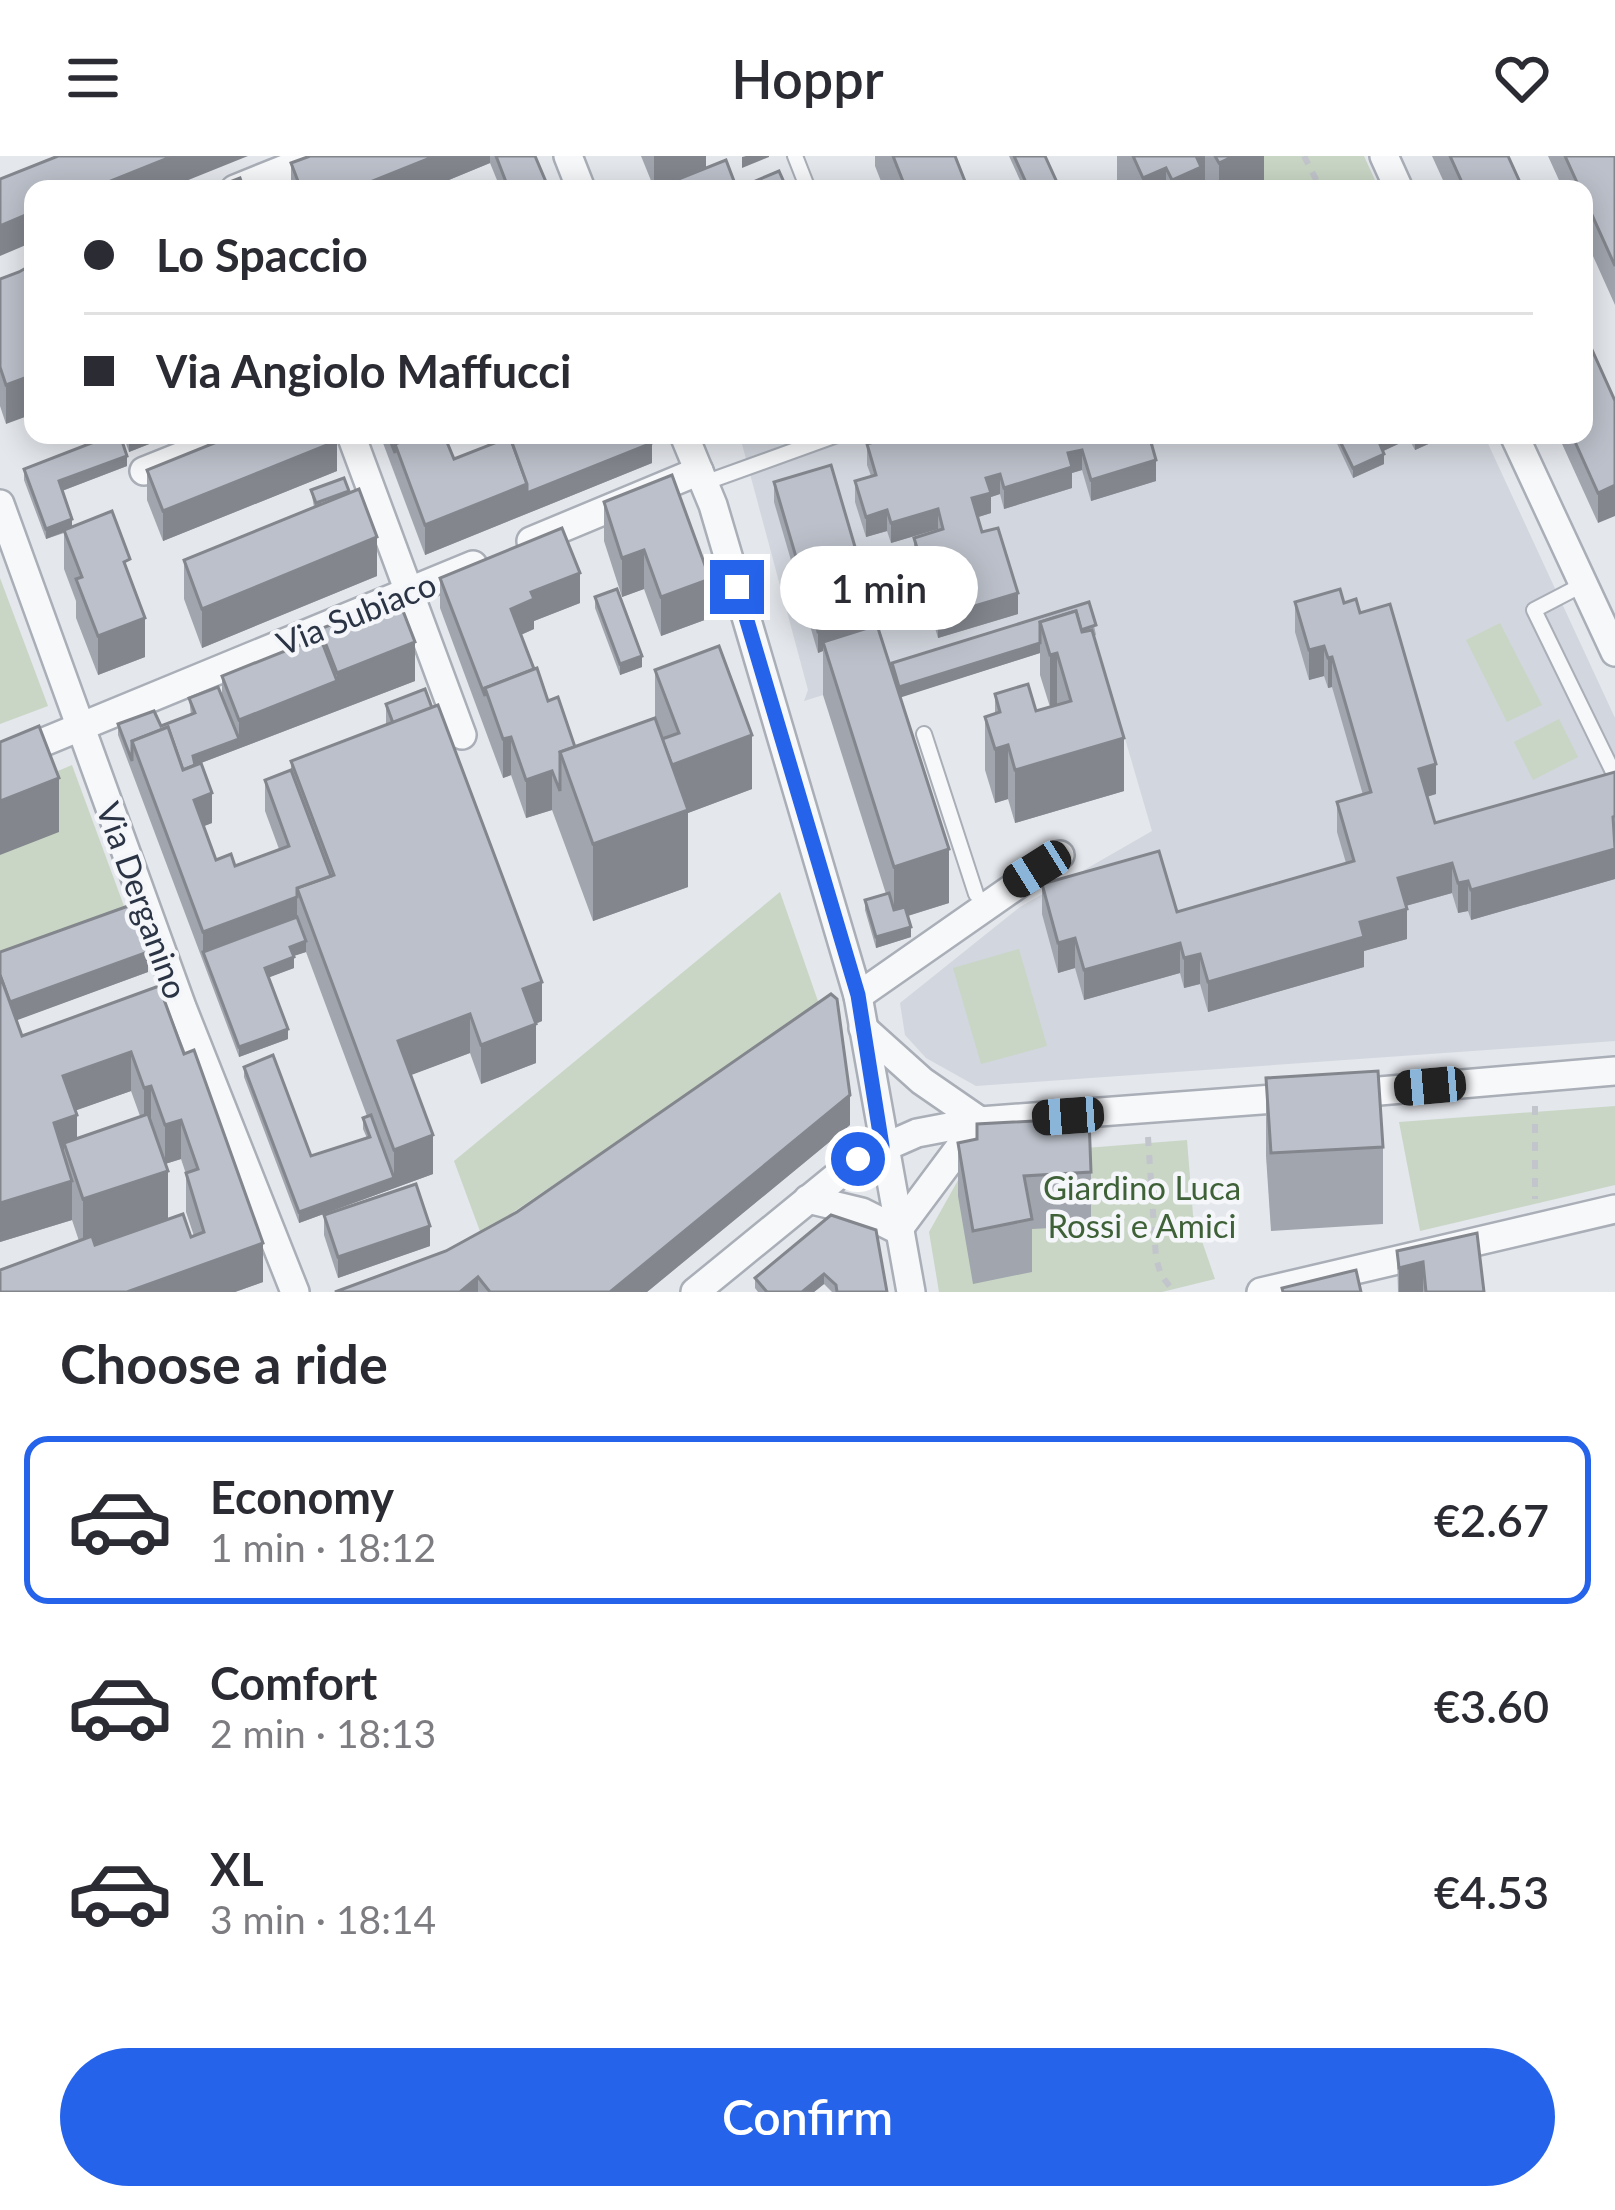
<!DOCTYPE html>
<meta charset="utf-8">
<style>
:root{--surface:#fff;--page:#f7f7f7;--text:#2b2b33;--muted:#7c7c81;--line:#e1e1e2;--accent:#2563eb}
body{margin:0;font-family:Lato,sans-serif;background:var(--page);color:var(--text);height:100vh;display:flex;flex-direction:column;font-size:45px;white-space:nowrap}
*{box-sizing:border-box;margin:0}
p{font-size:39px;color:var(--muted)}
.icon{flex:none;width:66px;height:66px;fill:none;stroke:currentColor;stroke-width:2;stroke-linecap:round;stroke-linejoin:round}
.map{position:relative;height:1136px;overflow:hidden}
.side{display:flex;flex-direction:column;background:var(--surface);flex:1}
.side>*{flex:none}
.guide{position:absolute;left:24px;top:24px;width:1569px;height:264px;border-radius:24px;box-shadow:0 6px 30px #0003;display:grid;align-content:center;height:264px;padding:0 60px;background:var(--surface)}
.end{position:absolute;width:54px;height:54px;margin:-27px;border:15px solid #2563eb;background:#fff;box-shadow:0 0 0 6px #fff}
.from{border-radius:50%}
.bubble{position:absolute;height:84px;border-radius:42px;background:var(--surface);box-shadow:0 6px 30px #0003;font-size:39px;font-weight:600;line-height:84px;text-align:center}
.car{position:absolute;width:36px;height:72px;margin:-36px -18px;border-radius:15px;box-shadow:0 0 9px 3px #0007;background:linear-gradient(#222 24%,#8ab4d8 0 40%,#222 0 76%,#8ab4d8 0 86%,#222 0)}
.guide b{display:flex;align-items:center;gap:42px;height:114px;font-size:45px}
.guide b+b{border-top:3px solid var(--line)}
.guide i{width:30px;height:30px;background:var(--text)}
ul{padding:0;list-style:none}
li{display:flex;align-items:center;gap:36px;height:168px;margin:0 24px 18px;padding:0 36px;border:6px solid transparent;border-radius:24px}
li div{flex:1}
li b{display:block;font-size:45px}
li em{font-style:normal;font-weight:600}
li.current{border-color:var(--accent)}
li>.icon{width:108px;height:108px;stroke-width:1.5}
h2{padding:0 60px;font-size:54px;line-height:144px}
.action{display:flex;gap:24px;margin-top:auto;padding:24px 60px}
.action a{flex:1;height:138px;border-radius:72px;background:var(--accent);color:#fff;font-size:48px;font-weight:600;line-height:138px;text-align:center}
header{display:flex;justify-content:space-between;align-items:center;height:156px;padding:0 60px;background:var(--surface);font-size:54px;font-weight:600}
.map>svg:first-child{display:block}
.built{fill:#d2d6de}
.green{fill:#c9d6c5}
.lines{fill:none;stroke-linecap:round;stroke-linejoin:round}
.lane-casing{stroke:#a9aeb7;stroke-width:18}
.street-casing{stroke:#a9aeb7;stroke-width:32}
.path{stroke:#c2c5cb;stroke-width:6;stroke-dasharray:9 9;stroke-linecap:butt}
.lane{stroke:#f7f8fa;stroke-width:14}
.street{stroke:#f7f8fa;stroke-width:27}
.wall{fill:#a1a5ae;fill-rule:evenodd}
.shaded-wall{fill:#83868d}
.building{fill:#bbc0ca;stroke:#83868d;stroke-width:3}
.route{stroke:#2563eb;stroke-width:15}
.labels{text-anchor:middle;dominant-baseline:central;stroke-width:9;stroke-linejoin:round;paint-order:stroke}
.street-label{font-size:33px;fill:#2b3445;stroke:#f4f6f9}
.park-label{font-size:33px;fill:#3f6138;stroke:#f4f6f9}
</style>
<header><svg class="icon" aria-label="menu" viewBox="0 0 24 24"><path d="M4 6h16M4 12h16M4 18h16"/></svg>Hoppr<svg class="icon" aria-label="heart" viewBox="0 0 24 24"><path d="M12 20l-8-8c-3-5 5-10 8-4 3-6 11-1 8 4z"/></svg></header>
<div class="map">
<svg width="1615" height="1136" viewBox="0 0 1615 1136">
<rect width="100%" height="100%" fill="#e4e7ec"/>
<polygon class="built" points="764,279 1484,279 1615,562 1615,885 976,930 926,902 905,879 900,847 1020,751 1152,675 1088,456 804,545 808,534 742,288"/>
<g class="green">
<polygon points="1239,0 1364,0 1379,33 1254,33"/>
<polygon points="0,422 48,550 0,568"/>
<polygon points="1500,467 1542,549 1507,566 1466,484"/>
<polygon points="1559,563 1578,601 1533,624 1514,586"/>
<polygon points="72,609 131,769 0,817 0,699 39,623"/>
<polygon points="780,736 819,848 481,1078 454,1005"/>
<polygon points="1019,793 1047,890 981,908 953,812"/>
<polygon points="1615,950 1615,1029 1420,1075 1399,966"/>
<polygon points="1187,984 1193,1059 1215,1123 1162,1136 939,1136 929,1076 971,1001"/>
</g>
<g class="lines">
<g class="lane-casing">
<g id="lane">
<polyline points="795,0 808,33"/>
<polyline points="704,327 837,279"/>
<polyline points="1584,428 1534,454 1615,620"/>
<polyline points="924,578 976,738"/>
</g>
</g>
<g class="street-casing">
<g id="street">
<polyline points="568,0 581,33"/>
<polyline points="1384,0 1399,33"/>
<polyline points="235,33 317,0"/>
<polyline points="351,279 462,579"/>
<polyline points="684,279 713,349 858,840 911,1136"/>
<polyline points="1514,279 1615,496"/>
<polyline points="144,315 234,279"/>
<polyline points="0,348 182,851 295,1136"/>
<polyline points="531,385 699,315"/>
<polyline points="0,604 473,409"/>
<polyline points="858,840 1060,699"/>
<polyline points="863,872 922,925 980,965"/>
<polyline points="1344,938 1615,915"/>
<polyline points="808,1043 862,1056 898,1074"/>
<polyline points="898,1074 977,968"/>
<polyline points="695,1136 858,1003 917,977 980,965 1300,941"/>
<polyline points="1261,1136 1615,1053"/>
</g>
</g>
<g class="path">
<polyline points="1304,0 1321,33"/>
<polyline points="1535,950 1535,1043"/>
<polyline points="1148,981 1156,1102 1161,1119 1174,1136"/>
</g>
<use href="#lane" class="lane"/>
<use href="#street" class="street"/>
</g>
<g class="wall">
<polygon points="310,0 535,0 549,33 499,29 490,7 427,33 291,33 291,7"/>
<polygon points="641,0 706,0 654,32"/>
<polygon points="875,0 955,0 968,33 884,33 875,10"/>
<polygon points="1009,0 1045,0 1060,33 1024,33"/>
<rect x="1117" y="0" width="147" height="33"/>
<polygon points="1432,0 1508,0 1523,33 1447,33"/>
<polygon points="1548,0 1615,0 1615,149 1584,80 1584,33 1563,33"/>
<polygon points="19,116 6,268 0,250 0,123"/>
<polygon points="1615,245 1598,367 1558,279 1584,279"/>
<polygon points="123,279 172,279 129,296"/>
<polygon points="380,279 444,279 454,303 500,285 498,279 649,279 652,307 425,399"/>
<polygon points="1149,279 1156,325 1091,345 1082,314 1072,317 1072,332 1004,353 1000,338 991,341 991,357 978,361 982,376 1018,458 938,482 914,402 914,382 938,373 891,387 887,375 866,381 855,346 855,325 871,320 867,309 867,288"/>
<polygon points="1333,279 1444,279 1444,281 1415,294 1409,283 1383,295 1384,308 1353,322"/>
<polygon points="127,310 62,335 72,371 130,423 145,501 98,519 76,462 76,445 64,413 64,377 46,383 24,324 24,313"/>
<polygon points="147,314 337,315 163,385 147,344"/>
<polygon points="774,326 875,469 892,514 1089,446 1096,479 1094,480 1124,635 1015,667 1008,643 995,647 985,614 985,561 995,557 995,538 1036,555 1050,551 1040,519 1040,497 900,541 949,747 908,760 911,781 876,792 865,754 865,744 886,738 823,539 823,495 818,497 774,346"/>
<polygon points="311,334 377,420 202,492 184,443 184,404 314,351"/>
<polygon points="604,346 710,462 661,480 644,433 622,441 604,385"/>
<polygon points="440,422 580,447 534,465 534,473 521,479 548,545 575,591 655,563 655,514 752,633 688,657 688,731 593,765 552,654 526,662 511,619 503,622 440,452"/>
<polygon points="595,441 642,511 620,519 595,452"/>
<polygon points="1295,446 1344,447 1360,457 1436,638 1427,641 1435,667 1615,616 1615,723 1471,764 1468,755 1458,757 1452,737 1406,750 1407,783 1364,795 1364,811 1208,856 1200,828 1184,832 1180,817 1084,844 1075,812 1058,817 1042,758 1042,728 1177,756 1346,707 1337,676 1337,646 1363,639 1332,531 1328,532 1324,520 1309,524 1295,476"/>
<polygon points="320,473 415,525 201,607 212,667 204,670 216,704 235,710 279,693 265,655 265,624 291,614 291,605 386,569 386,548 542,865 536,868 536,907 481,928 470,897 410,919 433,1018 299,1067 244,921 244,911 311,1000 367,982 363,973 363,962 367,960 306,796 294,800 294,812 269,821 288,883 239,901 118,579 118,568 161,570 191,559 189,542 222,539 222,520 320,482"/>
<path d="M 0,796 L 148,816 L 16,864 L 22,880 L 159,830 L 263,1126 L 235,1136 L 0,1136 L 79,1085 L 72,1064 L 0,1086 ZM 131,935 L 140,960 L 77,982 L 76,954 ZM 181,1003 L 186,1018 L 186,1056 L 194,1080 L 191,1081 L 168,1063 L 165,1008 Z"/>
<polygon points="1266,922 1383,991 1383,1068 1271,1075 1266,1000"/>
<polygon points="850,969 647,1136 335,1136"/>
<polygon points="958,987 1091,1016 1091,1070 1032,1073 1032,1116 973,1128 958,1040"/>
<polygon points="324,1059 430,1090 338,1122 324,1079"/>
<polygon points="831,1059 887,1136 832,1136 824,1128 814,1136 758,1136 755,1132 755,1122"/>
<polygon points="1397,1095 1484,1136 1398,1136"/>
</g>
<g class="shaded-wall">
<polygon points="173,0 248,0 166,33 91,33"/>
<polygon points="435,0 490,0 490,7 427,33 353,33"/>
<polygon points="654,0 706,0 706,11 654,32"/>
<polygon points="746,0 769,0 769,1 742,12 742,1"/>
<polygon points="1190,0 1205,0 1205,33 1172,33 1172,24"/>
<polygon points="1234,0 1264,0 1264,33 1219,33 1219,7"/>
<polygon points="1166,12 1166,33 1143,33 1143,22"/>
<polygon points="33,56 33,86 0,100 0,70"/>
<polygon points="33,219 33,258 6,268 6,229"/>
<polygon points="129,279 172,279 129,296"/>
<polygon points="1395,279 1409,279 1409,283 1379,297 1379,286"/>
<polygon points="1425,279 1444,279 1444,281 1415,294 1415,284"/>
<polygon points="337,285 337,315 163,385 163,355"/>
<polygon points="652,287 652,307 425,399 425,369 527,328"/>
<polygon points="1082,294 1082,314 1072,317 1072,332 1004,353 1004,332 1068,297"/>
<polygon points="1384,298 1384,308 1353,322 1353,312"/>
<polygon points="127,300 127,310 59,336 59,325"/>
<polygon points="1156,304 1156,325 1091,345 1091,324"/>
<polygon points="1000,318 1000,338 991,341 991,357 972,363 972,342 986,322"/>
<polygon points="1615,329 1615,360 1598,367 1598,337"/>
<polygon points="938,353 938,373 891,387 891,367"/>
<polygon points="887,354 887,375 866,381 866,361"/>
<polygon points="72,363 72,373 46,383 46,373"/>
<polygon points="377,381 377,420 202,492 202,453"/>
<polygon points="644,394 644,433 622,441 622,402"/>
<polygon points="580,417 580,447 534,465 534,473 511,483 511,453 531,436"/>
<polygon points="710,423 710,462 661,480 661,441"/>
<polygon points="1018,437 1018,458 938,482 938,461"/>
<polygon points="875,459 875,480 823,486 823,495 818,497 818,476"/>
<polygon points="145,462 145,501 98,519 98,480"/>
<polygon points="415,486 415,525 193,610 193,600 239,583 239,564 337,525 337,517"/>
<polygon points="1040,487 1040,497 899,542 899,531"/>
<polygon points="1324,490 1324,520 1309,524 1309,494"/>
<polygon points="1057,497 1057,550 1050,552 1050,499"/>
<polygon points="642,500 642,511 620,519 620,508"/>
<polygon points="1332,501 1332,531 1328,532 1328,502"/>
<polygon points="752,579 752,633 688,657 688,731 593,765 593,688 664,612"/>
<polygon points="511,581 511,619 503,622 503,583"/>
<polygon points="1124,582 1124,635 1015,667 1015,614"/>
<polygon points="1008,589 1008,643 995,647 995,593"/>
<polygon points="1436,608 1436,638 1419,643 1419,613"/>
<polygon points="552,615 552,654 526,662 526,624"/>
<polygon points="59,622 59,676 0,699 0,645"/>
<polygon points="212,637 212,667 194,674 194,644"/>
<polygon points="949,693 949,747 894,764 894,711"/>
<polygon points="1615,693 1615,723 1471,764 1471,734"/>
<polygon points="1452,707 1452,737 1398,752 1398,722"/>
<polygon points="1468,725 1468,755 1458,757 1458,727"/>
<polygon points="297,741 297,771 203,796 203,776"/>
<polygon points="1407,753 1407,783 1364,795 1364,811 1208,856 1208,826 1360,766"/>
<polygon points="911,771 911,781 876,792 876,781"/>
<polygon points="1075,782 1075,812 1058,817 1058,787"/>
<polygon points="306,785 306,796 290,801 290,791"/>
<polygon points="1180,787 1180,817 1084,844 1084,814"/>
<polygon points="148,796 148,816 4,869 4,848"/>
<polygon points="1200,798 1200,828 1184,832 1184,802"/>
<polygon points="294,801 294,812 265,823 265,812"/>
<polygon points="542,826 542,865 523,872 523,833"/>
<polygon points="470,858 470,897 398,924 398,885"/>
<polygon points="536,868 536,907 481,928 481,889"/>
<polygon points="288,873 288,883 239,901 239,891"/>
<polygon points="131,896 131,935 63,959 63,920"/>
<polygon points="151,930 151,969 144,971 144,932"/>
<polygon points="850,939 850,969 647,1136 610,1136"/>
<polygon points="77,959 77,997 64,987 64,1002 54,967"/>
<polygon points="181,964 181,1003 165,1008 165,969"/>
<polygon points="433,979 433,1018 299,1067 299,1056 394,1022 394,994"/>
<polygon points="168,1015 168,1069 83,1097 83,1043"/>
<polygon points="72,1025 72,1064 0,1086 0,1047"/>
<polygon points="430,1070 430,1090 338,1122 338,1101"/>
<polygon points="263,1087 263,1126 235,1136 127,1136"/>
<polygon points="1423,1106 1423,1136 1399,1136 1399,1112"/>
<polygon points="824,1118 824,1128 814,1136 802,1136"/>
<polygon points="478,1121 478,1136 460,1136"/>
</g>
<g class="building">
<polygon points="58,0 173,0 91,33 33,33 33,56 0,70 0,23"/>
<polygon points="310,0 435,0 353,33 301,33 291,7"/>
<polygon points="496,0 535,0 549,33 491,33 506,26"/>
<polygon points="893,0 955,0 968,33 906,33"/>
<polygon points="1014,0 1045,0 1060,33 1029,33"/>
<polygon points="1133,0 1196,0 1201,11 1172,24 1166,12 1143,22"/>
<polygon points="1215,0 1234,0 1219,7"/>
<polygon points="1450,0 1508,0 1523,33 1465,33"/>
<polygon points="1565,0 1615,0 1615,110 1584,41 1584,33 1580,33"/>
<polygon points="726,4 737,33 674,33 671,26"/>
<polygon points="779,15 787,33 756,33 753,26"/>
<polygon points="240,22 244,33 212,33"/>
<polygon points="33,108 33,219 6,229 0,211 0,123 19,116"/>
<polygon points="1584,176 1615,245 1615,329 1598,337 1572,279 1584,279"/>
<polygon points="112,279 120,279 127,300 59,325 72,363 46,373 24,313"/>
<polygon points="234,279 335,279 337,285 163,355 147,314"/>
<polygon points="388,279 419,279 395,288 395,297"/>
<polygon points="419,279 444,279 454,303 510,281 527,328 425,369 395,288"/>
<polygon points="505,279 649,279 652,287 527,337 527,328 510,281 506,282"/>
<polygon points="897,279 1149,279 1156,304 1091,324 1082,294 1068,297 1072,311 1004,332 1000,318 986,322 991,337 972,342 982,376 998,372 1018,437 938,461 914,382 943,373 938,353 891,367 887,354 866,361 855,325 876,319 867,288"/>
<polygon points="1337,279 1395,279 1379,286 1384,298 1353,312"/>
<polygon points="831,309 875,459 818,476 774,326"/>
<polygon points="672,319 710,423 661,441 644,394 622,402 604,346"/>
<polygon points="344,322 349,335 316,347 311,334"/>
<polygon points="359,333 377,381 202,453 184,404"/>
<polygon points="112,355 130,403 124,406 145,462 98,480 76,423 82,421 64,374"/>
<polygon points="562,372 580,417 531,436 534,443 511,453 534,513 485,532 485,540 440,422"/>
<polygon points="617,433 642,500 620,508 595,441"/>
<polygon points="1340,433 1344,447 1356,443 1360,457 1390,448 1436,608 1419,613 1435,667 1615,616 1615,660 1613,661 1615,693 1471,734 1468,725 1458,727 1452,707 1398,722 1407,753 1360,766 1364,781 1208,826 1200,798 1184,802 1180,787 1084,814 1075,782 1058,787 1042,728 1159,695 1177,756 1354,705 1337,646 1371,636 1332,501 1328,502 1324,490 1309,494 1295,446"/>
<polygon points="398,442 415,486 337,517 320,473"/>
<polygon points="1089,446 1096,469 1081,474 1076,455 1040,466 1040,487 899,531 892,507"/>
<polygon points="1076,455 1082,476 1092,474 1124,582 1015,614 1008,589 995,593 985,561 1000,556 995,538 1028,528 1036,555 1071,545 1057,497 1050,499 1040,466"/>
<polygon points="877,469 949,693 894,711 823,486"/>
<polygon points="320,481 337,525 239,564 222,520"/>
<polygon points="719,490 752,579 672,609 662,583 679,577 655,514"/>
<polygon points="537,512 548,545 558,541 575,591 560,596 560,635 552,615 526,624 511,581 503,583 485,532"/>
<polygon points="218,531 239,583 193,600 195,609 183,614 168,571 132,585 132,605 118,568 154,555 161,570 195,557 189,542"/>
<polygon points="425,533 432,552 393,567 386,548"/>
<polygon points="438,549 542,826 523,833 536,868 481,889 470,858 398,885 433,979 394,994 297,732 334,719 291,605"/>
<polygon points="655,562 688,654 593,688 560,596"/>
<polygon points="39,570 59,622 0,645 0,586"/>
<polygon points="168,571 183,614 201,607 212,637 194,644 216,704 231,698 235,710 289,690 265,624 291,614 331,720 297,732 297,741 203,776 132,585"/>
<polygon points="889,737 894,754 905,751 911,771 876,781 865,744"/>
<polygon points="131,749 148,796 10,846 0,819 0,796"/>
<polygon points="297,761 306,785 290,791 294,801 265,812 288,873 239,891 203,796"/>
<polygon points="0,819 22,880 159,830 184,898 194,894 263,1087 127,1136 0,1136 0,1114 92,1080 95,1089 183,1058 191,1081 204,1076 186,1017 198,1013 181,964 165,969 151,930 144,932 131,896 63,920 77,959 54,967 72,1025 0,1047"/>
<polygon points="831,838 837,843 850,939 610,1136 490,1136 478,1121 460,1136 335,1136 446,1095 517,1056"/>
<polygon points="273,899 311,1000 370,981 363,962 371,959 394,1022 299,1056 244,911"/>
<polygon points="1378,915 1383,991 1271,997 1266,922"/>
<polygon points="148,958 168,1015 83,1043 64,987"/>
<polygon points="1089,962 1091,1016 1024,1020 1032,1063 973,1075 958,987 977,983 977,968"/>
<polygon points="416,1028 430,1070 338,1101 324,1059"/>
<polygon points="831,1059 876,1074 887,1136 837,1136 836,1129 824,1118 802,1136 767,1136 755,1122"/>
<polygon points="1477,1077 1484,1136 1426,1136 1423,1106 1399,1112 1397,1095"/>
<polygon points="1356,1114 1361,1136 1283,1136 1282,1132"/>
</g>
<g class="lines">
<polyline class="route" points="737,431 858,839 882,990 858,1003"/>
</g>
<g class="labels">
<g class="street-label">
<text transform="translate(356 457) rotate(-22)">Via Subiaco</text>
<text transform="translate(143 744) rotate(70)">Via Derganino</text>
</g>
<g class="park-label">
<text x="1142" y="1031">Giardino Luca<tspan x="1142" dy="38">Rossi e Amici</tspan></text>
</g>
</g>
</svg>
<i class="end from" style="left:858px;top:1003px"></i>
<i class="end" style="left:737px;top:431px"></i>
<div class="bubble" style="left:780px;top:390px;width:198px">1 min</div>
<i class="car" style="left:1037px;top:713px;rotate:238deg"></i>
<i class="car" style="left:1430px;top:930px;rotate:265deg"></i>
<i class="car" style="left:1068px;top:960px;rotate:266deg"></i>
<div class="guide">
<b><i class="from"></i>Lo Spaccio</b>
<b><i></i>Via Angiolo Maffucci</b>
</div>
</div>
<section class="side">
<h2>Choose a ride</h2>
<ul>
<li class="current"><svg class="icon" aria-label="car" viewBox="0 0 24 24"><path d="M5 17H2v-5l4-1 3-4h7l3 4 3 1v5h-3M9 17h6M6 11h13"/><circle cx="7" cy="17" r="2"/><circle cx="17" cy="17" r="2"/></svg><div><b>Economy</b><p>1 min · 18:12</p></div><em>€2.67</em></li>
<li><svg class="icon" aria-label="car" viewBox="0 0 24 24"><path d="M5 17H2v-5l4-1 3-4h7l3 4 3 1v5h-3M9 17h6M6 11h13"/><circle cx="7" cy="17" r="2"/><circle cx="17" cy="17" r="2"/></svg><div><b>Comfort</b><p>2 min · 18:13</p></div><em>€3.60</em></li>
<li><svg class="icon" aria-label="car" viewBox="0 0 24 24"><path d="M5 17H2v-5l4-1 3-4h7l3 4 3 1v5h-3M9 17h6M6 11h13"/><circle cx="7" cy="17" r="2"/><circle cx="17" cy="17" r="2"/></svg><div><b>XL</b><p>3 min · 18:14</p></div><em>€4.53</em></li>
</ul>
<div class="action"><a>Confirm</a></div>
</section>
